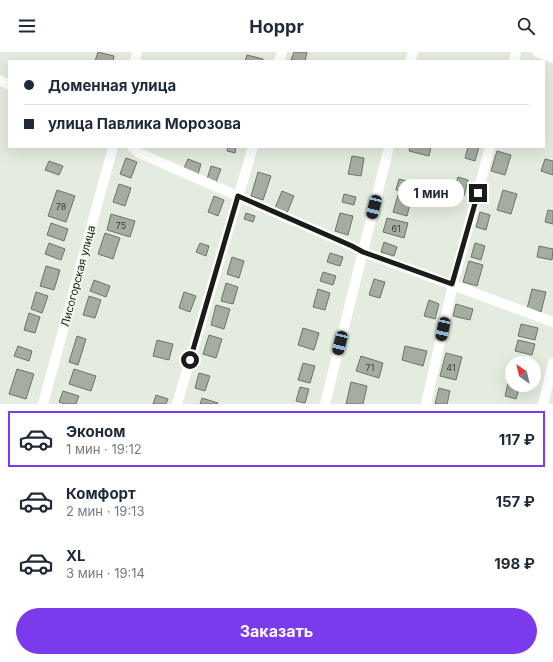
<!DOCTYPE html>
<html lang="ru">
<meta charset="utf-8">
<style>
:root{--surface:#fff;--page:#f6f6f7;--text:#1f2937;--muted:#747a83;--line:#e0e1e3;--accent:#7c3aed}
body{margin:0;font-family:Inter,sans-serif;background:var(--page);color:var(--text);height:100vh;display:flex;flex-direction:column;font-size:15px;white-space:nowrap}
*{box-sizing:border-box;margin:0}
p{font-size:13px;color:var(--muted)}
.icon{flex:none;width:22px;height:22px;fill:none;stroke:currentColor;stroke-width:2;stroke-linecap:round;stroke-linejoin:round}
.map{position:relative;height:352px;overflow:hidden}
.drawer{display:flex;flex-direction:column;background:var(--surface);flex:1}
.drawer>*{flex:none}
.guide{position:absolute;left:8px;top:8px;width:537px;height:88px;border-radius:0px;box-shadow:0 4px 16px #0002;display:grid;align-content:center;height:88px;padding:0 16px;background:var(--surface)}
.needle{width:26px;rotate:326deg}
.fabs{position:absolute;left:505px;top:304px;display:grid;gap:8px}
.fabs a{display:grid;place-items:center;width:36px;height:36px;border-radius:50%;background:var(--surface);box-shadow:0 4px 16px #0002;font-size:20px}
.end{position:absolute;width:18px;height:18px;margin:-9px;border:5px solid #191c17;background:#fff;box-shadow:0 0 0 2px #fff}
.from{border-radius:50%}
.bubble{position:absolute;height:28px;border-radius:14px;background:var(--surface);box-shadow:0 4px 16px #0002;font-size:13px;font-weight:700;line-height:28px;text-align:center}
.car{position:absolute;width:12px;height:24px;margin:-12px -6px;border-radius:5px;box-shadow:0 0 3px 1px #0007;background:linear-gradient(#222 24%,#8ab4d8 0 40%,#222 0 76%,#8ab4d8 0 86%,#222 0)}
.guide b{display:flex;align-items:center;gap:14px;height:38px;font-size:15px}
.guide b+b{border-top:1px solid var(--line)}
.guide i{width:10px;height:10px;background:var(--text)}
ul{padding:7px 0 0;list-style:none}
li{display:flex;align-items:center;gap:12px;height:56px;margin:0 8px 6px;padding:0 8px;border:2px solid transparent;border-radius:0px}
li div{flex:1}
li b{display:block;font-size:15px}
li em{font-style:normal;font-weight:700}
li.current{border-color:var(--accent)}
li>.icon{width:36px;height:36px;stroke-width:1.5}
.cta{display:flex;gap:8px;margin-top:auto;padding:8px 16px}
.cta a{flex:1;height:46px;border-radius:24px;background:var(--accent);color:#fff;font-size:16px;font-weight:700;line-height:46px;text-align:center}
header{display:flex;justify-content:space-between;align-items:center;height:52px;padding:0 16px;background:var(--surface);font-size:18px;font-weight:700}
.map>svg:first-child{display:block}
.building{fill:#a5ada0;stroke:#6c7468}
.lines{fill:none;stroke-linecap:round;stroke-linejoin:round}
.minor{stroke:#fff;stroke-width:10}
.route{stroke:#191c17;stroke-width:5}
.labels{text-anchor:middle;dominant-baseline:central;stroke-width:3.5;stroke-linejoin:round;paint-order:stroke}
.number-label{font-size:9px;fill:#3c4039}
.street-label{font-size:11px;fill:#191c17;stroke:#f0faec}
</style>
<header><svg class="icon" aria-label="menu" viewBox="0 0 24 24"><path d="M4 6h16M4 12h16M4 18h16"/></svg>Hoppr<svg class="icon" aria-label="search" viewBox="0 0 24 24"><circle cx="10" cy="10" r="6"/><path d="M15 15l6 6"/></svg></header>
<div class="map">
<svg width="553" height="352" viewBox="0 0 553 352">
<rect width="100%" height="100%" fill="#e3ecdf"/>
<g class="building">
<polygon points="98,0 114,4 113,9 95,9"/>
<polygon points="294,0 307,0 305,9 291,8"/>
<polygon points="247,3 263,7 263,9 245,9"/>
<polygon points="228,95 236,95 235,101 227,99"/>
<polygon points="410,95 431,95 429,104 409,99"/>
<polygon points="468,95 479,95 475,109 465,106"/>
<polygon points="497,99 511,103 505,123 491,119"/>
<polygon points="352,104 364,106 361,124 348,122"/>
<polygon points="126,106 137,110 131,126 120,122"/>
<polygon points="188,107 201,112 198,122 184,116"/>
<polygon points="545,107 553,109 553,123 541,119"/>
<polygon points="49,109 63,114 59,123 45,118"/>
<polygon points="211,114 221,117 216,130 207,127"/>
<polygon points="258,120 271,124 263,148 251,144"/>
<polygon points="458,125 468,128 464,144 453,141"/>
<polygon points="399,127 415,131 412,142 396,138"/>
<polygon points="119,132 131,136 125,154 113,150"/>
<polygon points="57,138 75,144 66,170 48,164"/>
<polygon points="503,138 517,142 511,162 497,158"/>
<polygon points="282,139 294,144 287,161 275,156"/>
<polygon points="399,140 412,144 407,164 393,160"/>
<polygon points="344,142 356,145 354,153 342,150"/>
<polygon points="214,144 224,148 218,164 208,160"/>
<polygon points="548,158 553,159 553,172 545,170"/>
<polygon points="480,160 490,163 486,178 476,175"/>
<polygon points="246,161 255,164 253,170 244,167"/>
<polygon points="340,161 353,164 348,183 335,179"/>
<polygon points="111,162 135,169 130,185 107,178"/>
<polygon points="387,166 408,171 404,186 383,180"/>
<polygon points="51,171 68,177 64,189 47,183"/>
<polygon points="105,181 120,186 113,207 98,202"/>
<polygon points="384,190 397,195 394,204 381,200"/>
<polygon points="49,191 65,197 61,208 45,202"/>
<polygon points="200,191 209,194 206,204 196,200"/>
<polygon points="475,191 485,194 481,208 471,205"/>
<polygon points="539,194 553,197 552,208 537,205"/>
<polygon points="330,201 343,205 340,214 327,210"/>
<polygon points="232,205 244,209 239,226 227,222"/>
<polygon points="469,209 483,213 477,234 463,230"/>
<polygon points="46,214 60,218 54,238 40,234"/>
<polygon points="323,220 336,224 333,233 320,229"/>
<polygon points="374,227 385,230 380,246 369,243"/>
<polygon points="94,228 110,234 106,245 90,239"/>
<polygon points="226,231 238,235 233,252 221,249"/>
<polygon points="318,237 330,241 325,258 313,255"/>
<polygon points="532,237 546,240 541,260 527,257"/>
<polygon points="36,240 48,244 42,261 31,257"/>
<polygon points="184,240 196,244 190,260 179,256"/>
<polygon points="89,244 101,248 95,266 83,263"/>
<polygon points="429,248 439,252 435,267 424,264"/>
<polygon points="456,252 473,257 470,268 453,264"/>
<polygon points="216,253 230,257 224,277 211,273"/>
<polygon points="29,261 40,265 35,281 24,278"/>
<polygon points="521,272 538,276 535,288 518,284"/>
<polygon points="303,276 319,281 314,298 298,293"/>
<polygon points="209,283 222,287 216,306 203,302"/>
<polygon points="77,284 86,287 78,313 69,310"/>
<polygon points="157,288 173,292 169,308 153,304"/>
<polygon points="518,288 535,292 532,303 515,299"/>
<polygon points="18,294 32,299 29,309 14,304"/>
<polygon points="405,294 427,299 423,314 402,308"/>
<polygon points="446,301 462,305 456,328 440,324"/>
<polygon points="361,304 383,311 379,326 356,319"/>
<polygon points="303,311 315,314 310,331 298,328"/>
<polygon points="510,312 512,313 512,325 507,324"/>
<polygon points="17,317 34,322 26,347 9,342"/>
<polygon points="74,317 96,324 91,339 69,332"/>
<polygon points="199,321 210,324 205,339 195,336"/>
<polygon points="509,327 512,328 512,333 520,333 516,347 505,344"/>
<polygon points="351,330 367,334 363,352 346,352"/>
<polygon points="300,335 309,337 305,351 296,349"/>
<polygon points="439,336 450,339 447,352 435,352"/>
<polygon points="63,339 79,344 76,352 65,352 59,350"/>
<polygon points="156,343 168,347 166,352 153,352"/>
<polygon points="202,346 218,351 217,352 200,352"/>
</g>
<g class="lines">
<g class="minor">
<polyline points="537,0 553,6"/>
<polyline points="135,9 137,0"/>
<polyline points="279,9 282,0"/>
<polyline points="410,9 413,0"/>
<polyline points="514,9 516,0"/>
<polyline points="0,28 9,33"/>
<polyline points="132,95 139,101 352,194 363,200 553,270"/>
<polyline points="43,352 113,95"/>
<polyline points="177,352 253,95"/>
<polyline points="325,352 389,95"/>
<polyline points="426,352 453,232 490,95"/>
<polyline points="543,352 553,311"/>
</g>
</g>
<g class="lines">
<polyline class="route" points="190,308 238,144 352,194 363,200 452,232 478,141"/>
</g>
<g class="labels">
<g class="number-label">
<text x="61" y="154">78</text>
<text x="121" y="173">75</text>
<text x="396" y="176">61</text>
<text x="370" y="315">71</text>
<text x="451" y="315">41</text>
</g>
<g class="street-label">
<text transform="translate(78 224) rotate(-75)">Лисогорская улица</text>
</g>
</g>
</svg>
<div class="fabs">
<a><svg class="needle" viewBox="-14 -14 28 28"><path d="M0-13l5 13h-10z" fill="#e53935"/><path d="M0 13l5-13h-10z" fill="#747a83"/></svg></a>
</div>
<i class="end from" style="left:190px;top:308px"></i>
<i class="end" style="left:478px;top:141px"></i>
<div class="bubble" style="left:398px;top:127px;width:66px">1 мин</div>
<i class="car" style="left:374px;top:155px;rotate:194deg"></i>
<i class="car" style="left:443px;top:277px;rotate:192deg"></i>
<i class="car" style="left:340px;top:291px;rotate:194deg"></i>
<div class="guide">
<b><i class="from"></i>Доменная улица</b>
<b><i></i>улица Павлика Морозова</b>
</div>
</div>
<section class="drawer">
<ul>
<li class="current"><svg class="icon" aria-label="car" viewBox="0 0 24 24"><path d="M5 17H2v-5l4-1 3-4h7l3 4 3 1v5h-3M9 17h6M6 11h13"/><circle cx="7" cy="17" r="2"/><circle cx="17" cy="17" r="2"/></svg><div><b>Эконом</b><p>1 мин · 19:12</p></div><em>117 ₽</em></li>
<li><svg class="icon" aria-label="car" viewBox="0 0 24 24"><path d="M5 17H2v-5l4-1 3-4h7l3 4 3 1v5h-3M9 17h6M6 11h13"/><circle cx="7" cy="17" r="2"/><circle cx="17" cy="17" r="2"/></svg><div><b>Комфорт</b><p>2 мин · 19:13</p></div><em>157 ₽</em></li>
<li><svg class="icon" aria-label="car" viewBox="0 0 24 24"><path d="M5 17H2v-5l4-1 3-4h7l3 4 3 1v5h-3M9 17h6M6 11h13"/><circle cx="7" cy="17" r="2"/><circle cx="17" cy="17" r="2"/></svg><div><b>XL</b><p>3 мин · 19:14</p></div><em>198 ₽</em></li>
</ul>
<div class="cta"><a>Заказать</a></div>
</section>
